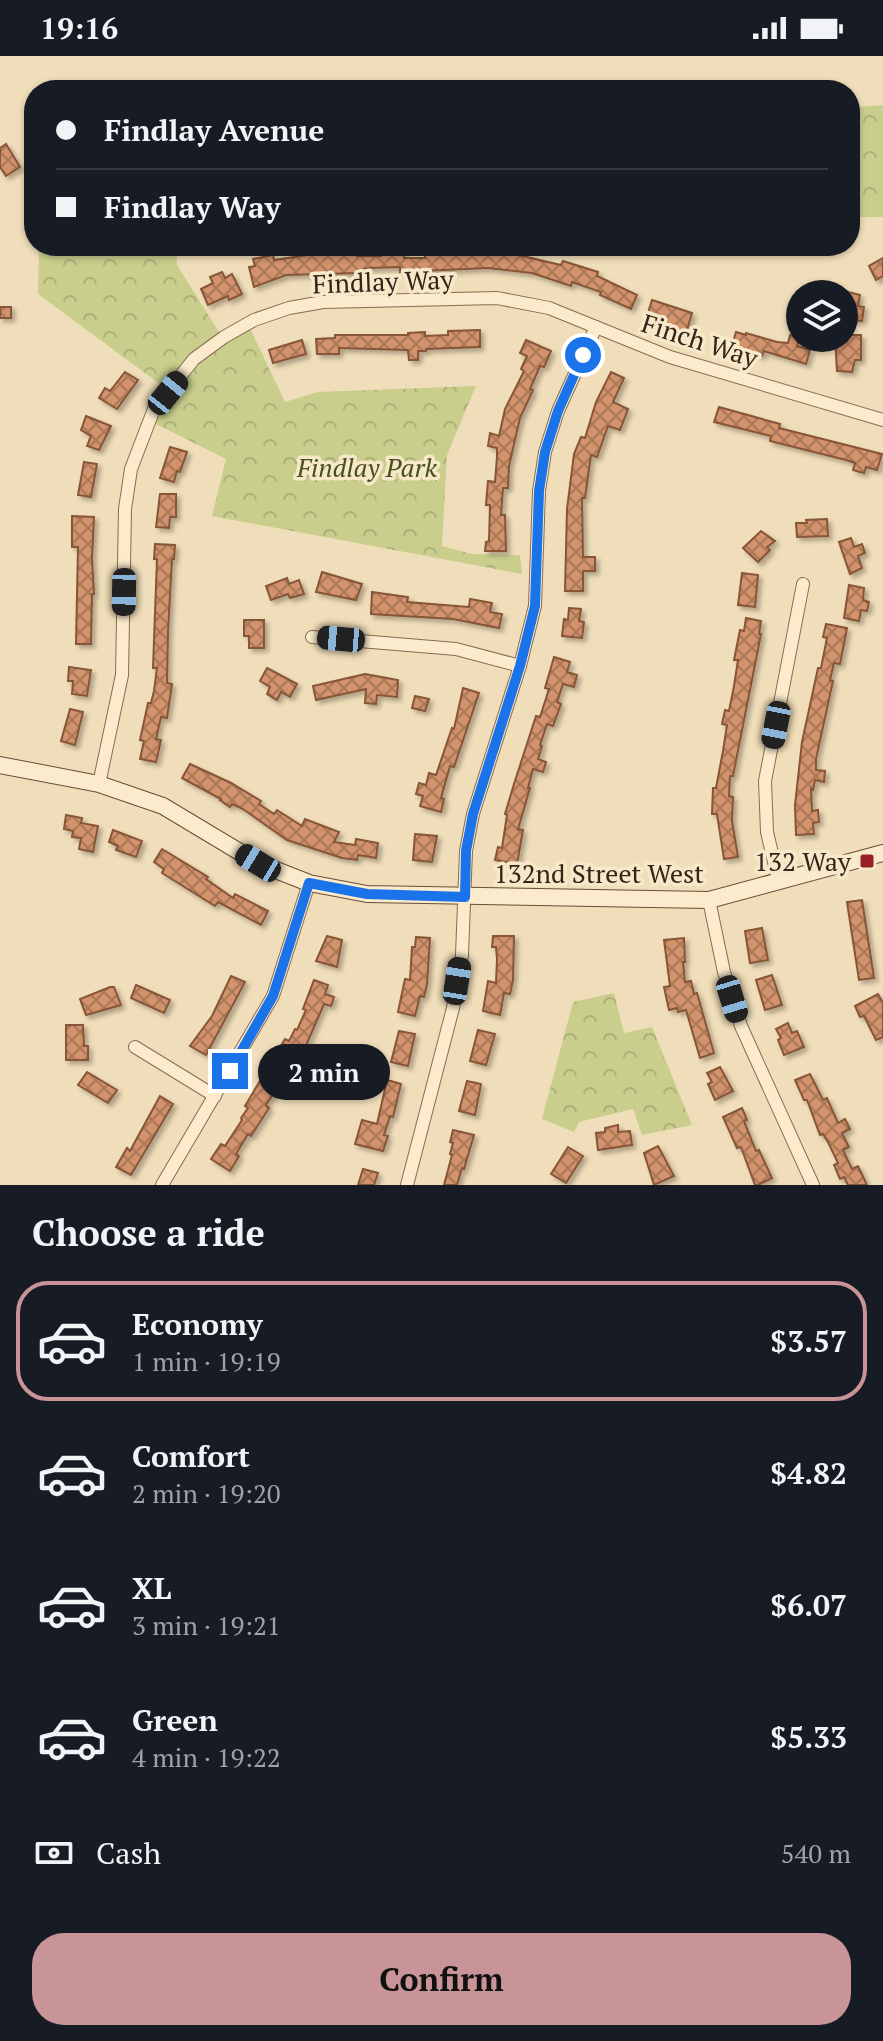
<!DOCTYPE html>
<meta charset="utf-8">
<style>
:root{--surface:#171b24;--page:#20242c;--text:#f1f3f6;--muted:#9ea1a6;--line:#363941;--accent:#c99498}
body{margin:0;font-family:"PT Serif",serif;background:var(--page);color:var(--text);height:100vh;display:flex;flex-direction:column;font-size:30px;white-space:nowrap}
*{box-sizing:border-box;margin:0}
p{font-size:26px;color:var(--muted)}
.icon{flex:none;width:44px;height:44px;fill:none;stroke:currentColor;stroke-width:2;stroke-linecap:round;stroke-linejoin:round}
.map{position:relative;height:1129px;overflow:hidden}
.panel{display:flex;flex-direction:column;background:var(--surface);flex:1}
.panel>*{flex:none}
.guide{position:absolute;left:24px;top:24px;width:836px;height:176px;border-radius:32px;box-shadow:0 2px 6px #0004;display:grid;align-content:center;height:176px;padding:0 32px;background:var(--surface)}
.buttons{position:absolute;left:786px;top:224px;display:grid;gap:16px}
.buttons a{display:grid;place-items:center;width:72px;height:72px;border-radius:50%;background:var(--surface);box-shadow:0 2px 6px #0004;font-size:40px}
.end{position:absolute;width:36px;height:36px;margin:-18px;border:10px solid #1a73e8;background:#fff;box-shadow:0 0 0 4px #fff}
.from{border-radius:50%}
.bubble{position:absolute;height:56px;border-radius:28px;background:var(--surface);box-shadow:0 2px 6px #0004;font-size:26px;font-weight:800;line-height:56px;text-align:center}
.car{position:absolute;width:24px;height:48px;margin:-24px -12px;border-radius:10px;box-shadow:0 0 6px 2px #0007;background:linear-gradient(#222 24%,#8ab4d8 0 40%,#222 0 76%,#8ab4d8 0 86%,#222 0)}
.guide b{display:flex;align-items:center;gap:28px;height:76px;font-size:30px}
.guide b+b{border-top:2px solid var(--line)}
.guide i{width:20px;height:20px;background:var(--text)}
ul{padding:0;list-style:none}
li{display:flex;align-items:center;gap:24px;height:120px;margin:0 16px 12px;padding:0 16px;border:4px solid transparent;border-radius:32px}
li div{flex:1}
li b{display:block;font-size:30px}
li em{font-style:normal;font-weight:800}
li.current{border-color:var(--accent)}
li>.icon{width:72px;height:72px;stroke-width:1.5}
h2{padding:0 32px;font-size:36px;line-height:96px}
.pay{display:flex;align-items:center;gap:20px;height:88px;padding:0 32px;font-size:30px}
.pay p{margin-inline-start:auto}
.action{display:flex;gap:16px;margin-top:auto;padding:16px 32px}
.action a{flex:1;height:92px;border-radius:32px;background:var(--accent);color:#111;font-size:32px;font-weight:800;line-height:92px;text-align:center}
.status{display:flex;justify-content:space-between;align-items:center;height:56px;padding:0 40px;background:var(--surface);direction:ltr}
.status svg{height:22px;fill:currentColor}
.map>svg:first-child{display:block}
.forest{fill:url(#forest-crowns)}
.building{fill:url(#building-cross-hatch);stroke:#875437;stroke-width:2;filter:url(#shadow)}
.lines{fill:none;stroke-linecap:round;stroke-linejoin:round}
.street-casing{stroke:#876c53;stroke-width:14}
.secondary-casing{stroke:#684d37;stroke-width:18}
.street{stroke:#fbebcc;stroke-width:12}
.secondary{stroke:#fbebcc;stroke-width:16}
.route{stroke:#1a73e8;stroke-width:10}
.poi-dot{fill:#992026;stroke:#f7e8c9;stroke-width:3}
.labels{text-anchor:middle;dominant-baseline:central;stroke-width:7;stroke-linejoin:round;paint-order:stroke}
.street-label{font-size:26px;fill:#352519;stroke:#f7e8c9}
.park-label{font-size:26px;font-style:italic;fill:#48521e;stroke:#f7e8c9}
.poi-label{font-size:26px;fill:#352519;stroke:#f7e8c9;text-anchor:end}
</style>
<div class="status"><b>19:16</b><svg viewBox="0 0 49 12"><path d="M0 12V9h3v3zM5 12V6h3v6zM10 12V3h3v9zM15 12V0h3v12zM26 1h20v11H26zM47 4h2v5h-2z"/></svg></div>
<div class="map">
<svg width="883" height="1129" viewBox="0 0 883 1129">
<defs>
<pattern id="forest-crowns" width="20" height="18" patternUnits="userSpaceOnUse" patternTransform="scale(2)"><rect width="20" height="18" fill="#c9ce8d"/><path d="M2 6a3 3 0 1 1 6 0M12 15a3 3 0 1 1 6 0" fill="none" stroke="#adb179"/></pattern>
<pattern id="building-cross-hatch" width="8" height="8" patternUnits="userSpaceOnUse" patternTransform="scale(2)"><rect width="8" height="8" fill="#d1926c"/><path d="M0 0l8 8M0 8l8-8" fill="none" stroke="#aa7758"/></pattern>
<filter id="shadow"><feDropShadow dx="3.5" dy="3.5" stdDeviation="2" flood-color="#0004"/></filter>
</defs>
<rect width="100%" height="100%" fill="#f0ddb9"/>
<g class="forest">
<polygon points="883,49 883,161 850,161 850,52"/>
<polygon points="39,190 176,190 177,209 222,281 248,268 285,346 318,336 476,330 447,399 442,490 472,498 520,499 522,518 212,460 226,403 148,364 168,334 38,238"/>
<polygon points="614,937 624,977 652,971 692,1069 642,1079 633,1053 579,1066 574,1076 542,1063 573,946"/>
</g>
<g class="building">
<polygon points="6,88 20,111 6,120 0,111 0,92"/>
<polygon points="474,192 488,193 488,196 514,198 561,209 563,205 598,216 597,220 637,239 631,253 600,239 601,236 572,226 571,230 532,217 488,212 400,216 400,211 369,212 359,214 359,217 286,219 254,231 249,211 255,210 253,203 273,199 274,204 321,197 357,196 357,200 381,200 381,196 404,196 404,202 425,202 425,197 474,196"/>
<polygon points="883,202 883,220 876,224 869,210"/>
<polygon points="222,216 225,222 232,218 242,238 229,244 228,240 208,249 201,233 213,227 210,221"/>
<polygon points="844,235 860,239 858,250 864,251 862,265 844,262"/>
<polygon points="652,244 692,257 686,277 647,260"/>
<rect x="0" y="251" width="11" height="11"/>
<polygon points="480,274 480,291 426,293 426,295 418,295 418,304 409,304 408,294 339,292 339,298 317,298 316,283 335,282 335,279 408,279 408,277 425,276 425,280 448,279 448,275"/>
<polygon points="736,276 746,279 746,277 777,286 788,287 790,279 800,282 797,290 810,294 806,308 764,295 762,300 732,290"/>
<polygon points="844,279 861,279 861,304 855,304 852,316 837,315 835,282 844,282"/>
<polygon points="302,284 306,298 273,307 269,294"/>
<polygon points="526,284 551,295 544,311 540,310 530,333 533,334 520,362 509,410 508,432 503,432 501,459 505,459 506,495 485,495 486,486 489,485 490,449 486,449 488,425 495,426 497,401 497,392 488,390 490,377 499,380 505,353 524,315 521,313 527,300 520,297"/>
<polygon points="125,316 138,324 117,353 99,342 105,332 110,335"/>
<polygon points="611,316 624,322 613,346 628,353 620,374 608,370 597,401 591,399 585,442 582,442 583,501 595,501 595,515 583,515 583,535 565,535 567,453 574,398 581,381 585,382 596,346"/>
<polygon points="719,351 780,368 779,372 882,398 877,414 866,411 864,417 853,414 855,407 846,404 770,385 771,380 714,366"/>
<polygon points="86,360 111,370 99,394 87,390 91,380 81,374"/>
<polygon points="170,391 187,396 180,416 177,415 174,426 160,422"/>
<polygon points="84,406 97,408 91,441 78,439"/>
<polygon points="160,438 176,438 176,461 170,461 169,472 156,471"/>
<polygon points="72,460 94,461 92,502 94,538 92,538 91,588 76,588 78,491 72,491"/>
<polygon points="827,463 828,480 797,481 796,467 807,467 806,464"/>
<polygon points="761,475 775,485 767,491 770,494 758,506 743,492"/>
<polygon points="851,482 854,491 862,488 865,497 858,500 862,512 850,518 839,486"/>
<polygon points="155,488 175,489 174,503 172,503 168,576 167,627 172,628 167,662 161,661 156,683 161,684 156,706 140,703 144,685 140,684 148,647 151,647 154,635 157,612 153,612 157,503 154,503"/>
<polygon points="322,516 362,528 356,544 316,536"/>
<polygon points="742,517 758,519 755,551 738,549"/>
<polygon points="287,522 289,528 299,524 304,538 290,542 288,538 271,544 266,530"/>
<polygon points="849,529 864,532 863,544 869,546 867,555 861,554 859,565 844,562"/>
<polygon points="372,536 408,541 407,546 469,551 470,543 492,547 490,556 502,558 499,572 453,563 371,558"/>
<polygon points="569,552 581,553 579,565 584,566 582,582 562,580 564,563 568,564"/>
<polygon points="746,562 761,565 759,578 761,578 733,720 730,720 729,740 733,741 732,765 738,801 724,803 717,758 712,758 713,732 716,732 723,695 727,669 722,668 725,654 729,655 734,630 738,604 734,604 740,574 744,575"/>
<polygon points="244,564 264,564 264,592 249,592 249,580 244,580"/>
<polygon points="826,568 847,572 840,608 834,607 830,624 833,625 816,703 816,714 825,715 824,726 815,724 813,734 811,733 812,755 818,754 819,766 813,767 814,778 796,779 795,749 802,686 818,612 821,612 827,582 823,581"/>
<polygon points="554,601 570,606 567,616 577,619 574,631 563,628 557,646 561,648 553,670 547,668 540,689 542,690 538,703 546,706 543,716 533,713 528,732 530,732 518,773 523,774 517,808 495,804 498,791 502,792 507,759 505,758 514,728 536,660 540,661 549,633 545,632"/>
<polygon points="69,611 91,614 87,640 72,638 73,625 68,625"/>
<polygon points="267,612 297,628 290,641 281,636 277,644 267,638 270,631 260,625"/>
<polygon points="365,618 398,624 397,641 377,639 376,648 365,647 366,633 316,644 313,630"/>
<polygon points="463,632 479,637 454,711 450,710 441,742 444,743 441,756 420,750 423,740 416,738 419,727 426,729 429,717 436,719 452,672 454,673"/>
<polygon points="415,640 429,643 425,655 412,652"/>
<polygon points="70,653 83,656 75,689 61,685"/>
<polygon points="190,708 231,727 261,745 259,748 274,758 277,754 302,770 305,763 339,776 334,786 355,789 356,783 378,787 376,802 358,799 357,804 342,802 287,784 243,753 232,748 230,751 220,744 221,743 182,722"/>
<polygon points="66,759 82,762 81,767 98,770 93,796 79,793 81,782 72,781 73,775 64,773"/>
<polygon points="113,774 142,785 136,801 116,794 118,790 109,786"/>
<polygon points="415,778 437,780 432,806 413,804"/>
<polygon points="162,793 208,821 206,823 233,842 235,838 268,855 261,869 218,846 215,850 162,817 164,813 154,806"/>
<polygon points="862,844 874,922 859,924 847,846"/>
<polygon points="762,872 768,904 750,907 745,875"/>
<polygon points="327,880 342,884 337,911 316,905"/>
<polygon points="493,880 514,880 513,924 510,938 504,937 500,959 483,955 488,925 496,927 497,903 496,891 492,891"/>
<polygon points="416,881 430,882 427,928 424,941 420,940 415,960 398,956 405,923 410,924 412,891 415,891"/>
<polygon points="684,882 685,906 683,906 685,926 691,925 694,938 697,937 714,997 700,1002 686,954 678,956 677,952 669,954 664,931 670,930 664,884"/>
<polygon points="772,919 782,949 765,954 756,924"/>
<polygon points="231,920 245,926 206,999 190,990 212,960"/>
<polygon points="314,924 328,929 325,938 334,941 331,950 324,948 304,994 312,998 294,1029 291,1027 287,1034 279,1029 266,1049 269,1052 251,1080 248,1078 236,1098 239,1100 230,1115 211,1103 221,1088 225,1090 242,1064 241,1062 248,1052 245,1050 285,983 289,985 295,973 297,974 306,954 303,953"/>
<polygon points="136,929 170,944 164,957 131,942"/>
<polygon points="110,931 114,931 121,949 86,959 80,943"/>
<polygon points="878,938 883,947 883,981 876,984 864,960 860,961 855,950"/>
<polygon points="788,967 792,977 797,975 804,991 784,999 778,984 781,982 776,973"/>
<polygon points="66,969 83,969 84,990 88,990 88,1004 66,1004"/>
<polygon points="478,974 495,978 486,1009 470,1005"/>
<polygon points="399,975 415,978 408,1010 391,1006"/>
<polygon points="720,1011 733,1035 715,1044 708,1028 712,1026 707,1017"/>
<polygon points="87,1016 117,1034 108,1047 78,1029"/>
<polygon points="810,1018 823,1044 827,1042 838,1067 845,1063 850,1073 842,1077 849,1091 843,1094 852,1113 858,1110 867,1129 848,1129 844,1121 840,1123 834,1109 838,1107 829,1088 823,1078 820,1079 807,1044 804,1044 795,1024"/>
<polygon points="387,1024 401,1028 393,1061 390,1060 384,1079 388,1080 383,1095 355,1088 362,1064 377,1068"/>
<polygon points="467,1025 481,1028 475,1059 459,1055"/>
<polygon points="160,1040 173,1048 131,1119 116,1111 127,1092 130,1095"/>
<polygon points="742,1052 747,1064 744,1065 756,1095 759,1094 772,1122 758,1129 755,1129 741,1091 737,1092 723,1061"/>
<polygon points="618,1069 618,1076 630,1075 632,1089 598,1094 596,1077 605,1076 605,1072"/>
<polygon points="453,1074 474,1079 464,1113 462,1112 457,1129 444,1129 452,1099 450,1098 453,1087 450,1086"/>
<polygon points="658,1090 674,1120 654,1129 644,1097"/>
<polygon points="568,1091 583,1100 566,1127 551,1118"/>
<polygon points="363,1113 378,1117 374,1129 358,1129"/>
</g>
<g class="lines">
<g class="street-casing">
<g id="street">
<polyline points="312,581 456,593 520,610"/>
<polyline points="99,728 122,619 125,453 131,413 154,353 194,303 224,281 254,264 289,252 323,246 497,242 549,252 670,301 883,364"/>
<polyline points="779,827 767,776 765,725 803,528"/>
<polyline points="709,844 724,916 741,970 813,1129"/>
<polyline points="135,991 215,1040"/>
<polyline points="162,1129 273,940 309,827"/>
<polyline points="407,1129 453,952 462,899 466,795 473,758 520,610 535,550 539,435 545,396 558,355 596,271"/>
</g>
</g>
<g class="secondary-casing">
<polyline id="secondary" points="0,709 99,728 163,750 258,807 309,827 367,838 709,844 883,797"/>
</g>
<use href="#street" class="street"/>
<use href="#secondary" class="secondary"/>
</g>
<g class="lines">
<polyline class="route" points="230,1015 273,940 309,827 367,838 465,841 466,795 473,758 520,610 535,550 539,435 545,396 558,355 583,299"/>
</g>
<rect class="poi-dot" x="859" y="797" width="16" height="16" rx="4"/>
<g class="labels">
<g class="street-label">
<text transform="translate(383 225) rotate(-2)">Findlay Way</text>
<text transform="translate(700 284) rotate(18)">Finch Way</text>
<text x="599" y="817">132nd Street West</text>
</g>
<g class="park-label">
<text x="367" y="411">Findlay Park</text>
</g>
<g class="poi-label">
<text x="851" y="805">132 Way</text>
</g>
</g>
</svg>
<div class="buttons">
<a><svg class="icon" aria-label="layers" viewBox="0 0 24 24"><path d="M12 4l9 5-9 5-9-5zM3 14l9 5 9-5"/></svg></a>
</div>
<i class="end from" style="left:583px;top:299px"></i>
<i class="end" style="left:230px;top:1015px"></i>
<div class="bubble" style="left:258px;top:988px;width:132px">2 min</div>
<i class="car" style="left:168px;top:337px;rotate:39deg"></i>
<i class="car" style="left:124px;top:536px;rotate:181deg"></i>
<i class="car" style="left:341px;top:583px;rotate:275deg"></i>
<i class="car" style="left:776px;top:669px;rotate:191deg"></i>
<i class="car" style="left:258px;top:807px;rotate:301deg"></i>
<i class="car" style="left:457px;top:925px;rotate:9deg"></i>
<i class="car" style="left:732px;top:943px;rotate:163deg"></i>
<div class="guide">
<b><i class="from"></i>Findlay Avenue</b>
<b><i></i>Findlay Way</b>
</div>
</div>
<section class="panel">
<h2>Choose a ride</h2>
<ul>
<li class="current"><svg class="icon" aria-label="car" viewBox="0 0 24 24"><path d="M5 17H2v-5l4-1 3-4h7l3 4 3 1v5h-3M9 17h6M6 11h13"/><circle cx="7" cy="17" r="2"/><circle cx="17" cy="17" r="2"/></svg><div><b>Economy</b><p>1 min · 19:19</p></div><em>$3.57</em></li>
<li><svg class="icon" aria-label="car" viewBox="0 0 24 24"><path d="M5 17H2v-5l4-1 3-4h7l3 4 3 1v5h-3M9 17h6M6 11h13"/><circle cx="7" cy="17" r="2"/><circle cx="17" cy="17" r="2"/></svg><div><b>Comfort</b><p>2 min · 19:20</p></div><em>$4.82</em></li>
<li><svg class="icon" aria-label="car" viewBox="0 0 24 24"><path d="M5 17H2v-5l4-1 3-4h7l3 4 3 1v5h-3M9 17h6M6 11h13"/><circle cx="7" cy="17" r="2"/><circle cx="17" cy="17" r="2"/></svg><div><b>XL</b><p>3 min · 19:21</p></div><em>$6.07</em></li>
<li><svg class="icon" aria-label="car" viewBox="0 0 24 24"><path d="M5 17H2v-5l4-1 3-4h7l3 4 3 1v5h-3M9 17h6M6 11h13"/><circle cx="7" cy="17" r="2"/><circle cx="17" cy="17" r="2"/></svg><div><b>Green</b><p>4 min · 19:22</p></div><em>$5.33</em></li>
</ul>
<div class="pay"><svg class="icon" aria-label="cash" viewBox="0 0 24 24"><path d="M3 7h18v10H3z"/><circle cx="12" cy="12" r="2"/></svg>Cash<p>540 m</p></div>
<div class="action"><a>Confirm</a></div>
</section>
